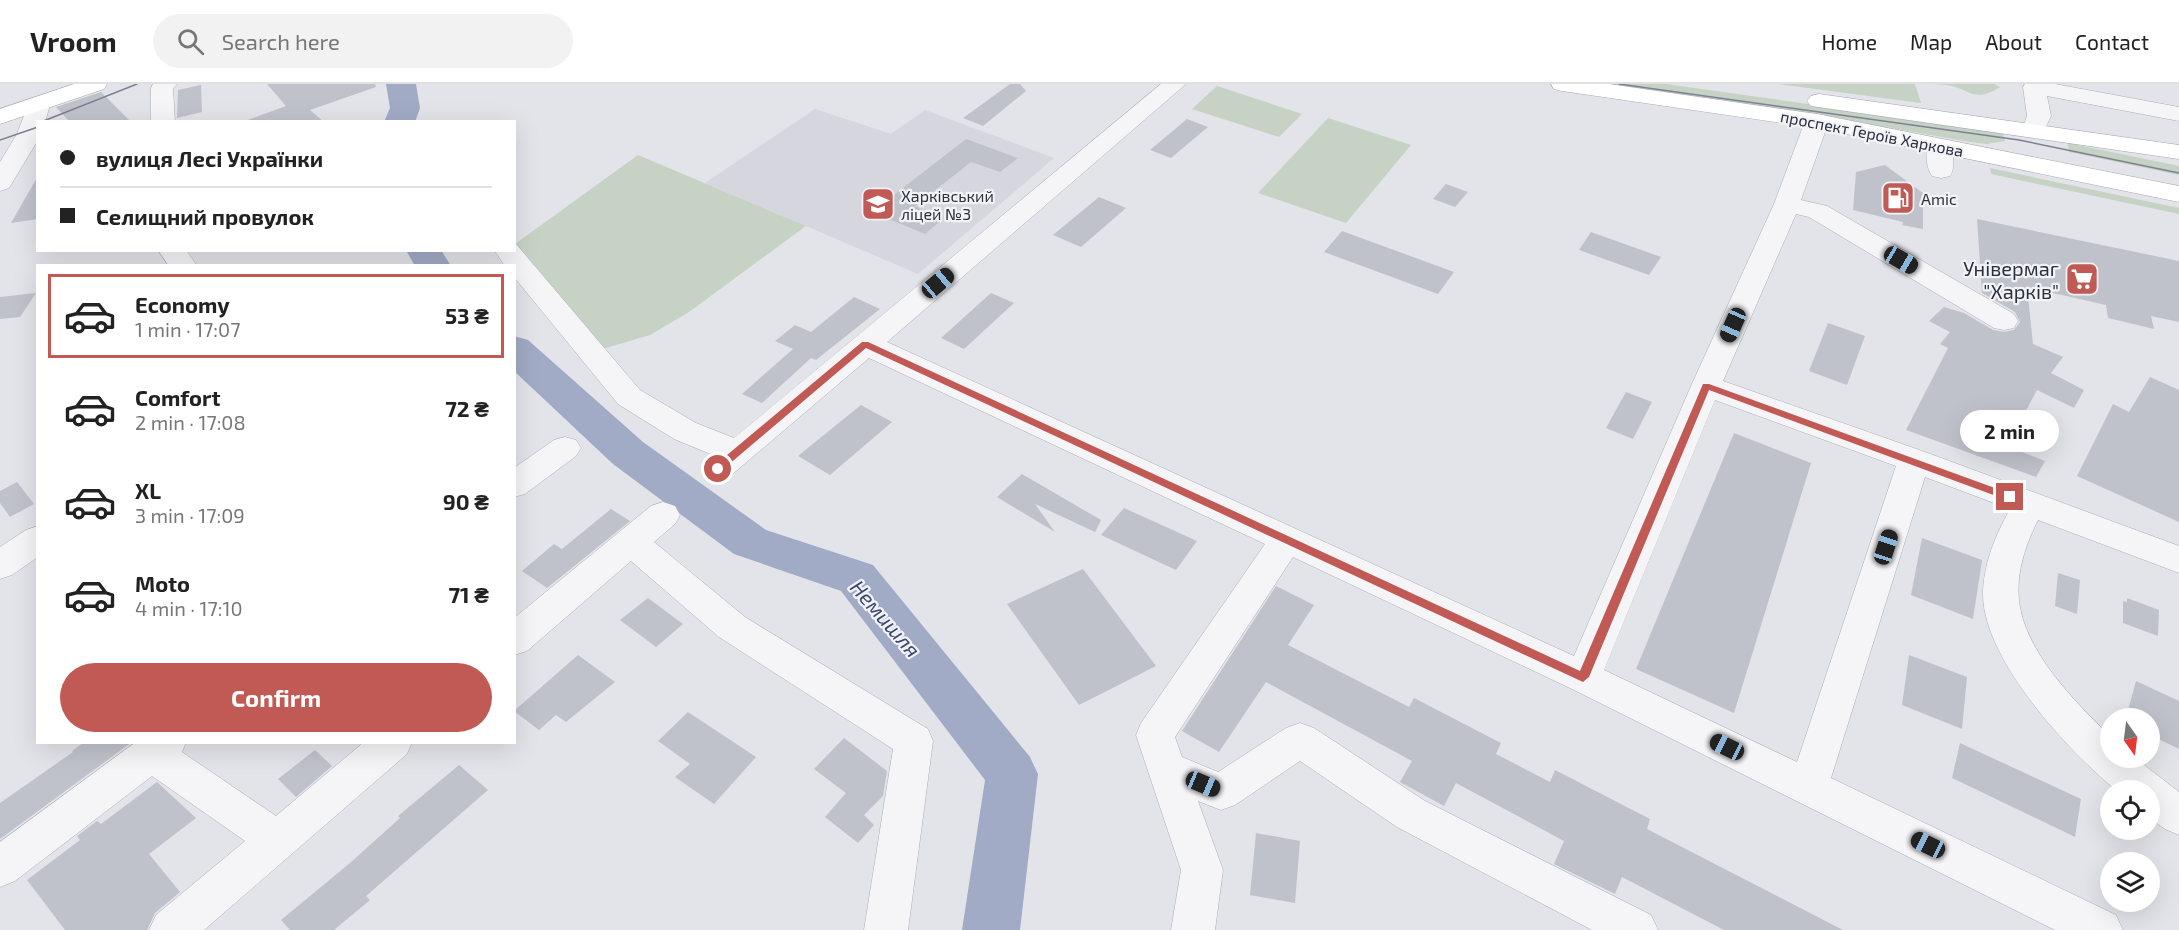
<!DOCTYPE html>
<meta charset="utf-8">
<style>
:root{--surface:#fff;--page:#f2f2f2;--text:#222;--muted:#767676;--line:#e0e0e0;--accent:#c15954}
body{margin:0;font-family:"Exo 2",sans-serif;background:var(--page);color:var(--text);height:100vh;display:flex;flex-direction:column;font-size:22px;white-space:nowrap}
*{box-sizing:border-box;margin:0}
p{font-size:20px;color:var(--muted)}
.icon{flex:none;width:33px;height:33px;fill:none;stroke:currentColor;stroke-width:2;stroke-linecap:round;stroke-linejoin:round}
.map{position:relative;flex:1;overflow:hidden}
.sheet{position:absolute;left:36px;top:180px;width:480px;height:480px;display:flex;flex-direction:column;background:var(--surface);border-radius:0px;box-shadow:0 6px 24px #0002}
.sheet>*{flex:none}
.hud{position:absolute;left:36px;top:36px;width:480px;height:132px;border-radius:0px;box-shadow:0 6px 24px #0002;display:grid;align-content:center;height:132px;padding:0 24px;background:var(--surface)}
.needle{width:39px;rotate:166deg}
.buttons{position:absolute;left:2100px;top:624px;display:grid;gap:12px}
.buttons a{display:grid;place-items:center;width:60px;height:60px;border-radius:50%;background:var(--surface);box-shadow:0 6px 24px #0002;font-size:30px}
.end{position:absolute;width:27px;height:27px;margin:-14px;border:8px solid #c15954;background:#fff;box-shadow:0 0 0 3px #fff}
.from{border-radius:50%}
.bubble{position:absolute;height:42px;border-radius:21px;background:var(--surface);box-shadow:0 6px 24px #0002;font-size:20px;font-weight:700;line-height:42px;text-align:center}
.car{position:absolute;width:18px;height:36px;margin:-18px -9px;border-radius:8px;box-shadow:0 0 4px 2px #0007;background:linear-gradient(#222 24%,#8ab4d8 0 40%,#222 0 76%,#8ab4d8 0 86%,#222 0)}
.hud b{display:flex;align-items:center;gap:21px;height:57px;font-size:22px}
.hud b+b{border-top:2px solid var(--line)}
.hud i{width:15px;height:15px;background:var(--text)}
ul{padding:10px 0 0;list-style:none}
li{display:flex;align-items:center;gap:18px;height:84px;margin:0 12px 9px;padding:0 12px;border:3px solid transparent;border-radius:0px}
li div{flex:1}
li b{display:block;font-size:22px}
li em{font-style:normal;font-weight:700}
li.active{border-color:var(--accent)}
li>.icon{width:54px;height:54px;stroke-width:1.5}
.action{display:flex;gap:12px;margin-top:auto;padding:12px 24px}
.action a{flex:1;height:69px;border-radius:36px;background:var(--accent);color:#fff;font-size:24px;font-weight:700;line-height:69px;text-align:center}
header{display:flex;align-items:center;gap:36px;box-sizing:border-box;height:84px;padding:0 30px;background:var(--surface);border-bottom:2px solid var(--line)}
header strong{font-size:28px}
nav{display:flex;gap:33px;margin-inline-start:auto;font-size:21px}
.search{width:420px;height:54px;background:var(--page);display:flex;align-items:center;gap:15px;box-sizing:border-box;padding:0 21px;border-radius:33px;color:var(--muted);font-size:22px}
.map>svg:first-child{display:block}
.built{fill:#d5d6de}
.green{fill:#c5d2c4}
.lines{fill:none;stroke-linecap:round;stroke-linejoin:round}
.river{fill:#a1abc5;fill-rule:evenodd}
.building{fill:#c0c2cb}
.minor-casing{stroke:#abaeb6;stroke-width:1}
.major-casing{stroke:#a3a6b4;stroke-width:1}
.minor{fill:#f5f5f8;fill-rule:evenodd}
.major{fill:#fff;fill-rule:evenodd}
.tram{stroke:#7d8191;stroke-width:1.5}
.route{fill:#c15954}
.labels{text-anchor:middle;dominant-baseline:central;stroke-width:4.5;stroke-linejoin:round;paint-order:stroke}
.far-street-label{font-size:16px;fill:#2c2f3f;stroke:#f2f3f7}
.far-poi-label{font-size:16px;fill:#2c2f3f;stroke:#f2f3f7;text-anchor:start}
.poi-label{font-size:20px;fill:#2c2f3f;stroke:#f2f3f7;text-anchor:end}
.water-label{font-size:21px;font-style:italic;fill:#3a476f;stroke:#f2f3f7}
</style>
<header>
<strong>Vroom</strong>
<div class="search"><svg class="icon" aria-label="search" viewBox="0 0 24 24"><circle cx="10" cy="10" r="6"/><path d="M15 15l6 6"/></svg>Search here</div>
<nav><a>Home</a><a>Map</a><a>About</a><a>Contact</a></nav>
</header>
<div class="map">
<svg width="2179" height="846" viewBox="0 0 2179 846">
<rect width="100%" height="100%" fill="#e2e4e9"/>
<polygon class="built" points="815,25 891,50 925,26 1054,74 918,190 705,99"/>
<g class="green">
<polygon points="1595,0 1666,0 1999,47 2003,50 2005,57 1987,60 1970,58 1863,39"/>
<polygon points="1778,0 1915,0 1921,19"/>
<path d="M 1928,0 L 1994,0 L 2000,3 C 1973,20 1972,5 1947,1 C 1941,0 1934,0 1928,0 Z"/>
<polygon points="1217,2 1302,30 1279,53 1192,25"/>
<polygon points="1328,34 1411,61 1346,139 1258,109"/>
<polygon points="2068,59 2179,82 2179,91 2069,68"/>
<polygon points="638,71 806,142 689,228 650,251 592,268 514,166 515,160"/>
<polygon points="1990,84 2179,124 2179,130 1991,90"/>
</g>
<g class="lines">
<g class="river">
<polygon points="386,0 416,0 420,24 415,38 384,38 390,24"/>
<polygon points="406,166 441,166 451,182 415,182"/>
<polygon points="514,252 528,256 643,358 766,446 873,481 1030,673 1038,690 1020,846 962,846 985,696 841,507 734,470 613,380 514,287"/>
</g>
</g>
<g class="building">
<polygon points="267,0 375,0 376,3 310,26 324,38 249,38 248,36 286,22"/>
<polygon points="1010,0 1020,0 1026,7 983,42 963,34"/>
<polygon points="201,1 202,28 177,34 178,6"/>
<polygon points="101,8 131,38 70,38 56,23"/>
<polygon points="1187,35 1208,43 1171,74 1150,66"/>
<polygon points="966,55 1018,74 1000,88 971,78 915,122 944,134 925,150 872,128"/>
<polygon points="1885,81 1923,109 1923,145 1902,141 1903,138 1853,126 1856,88"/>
<polygon points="38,92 38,135 11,139"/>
<polygon points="1446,100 1468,108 1455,123 1433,115"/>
<polygon points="1099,113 1126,124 1081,163 1053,151"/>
<polygon points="1977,135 2179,177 2179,238 2151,232 2154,245 2108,234 2106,221 2027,203 2033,260 2063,273 2051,289 2084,306 2074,324 2037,306 2007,362 2045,377 2036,393 1906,346 1948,264 1940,260 1950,248 1929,237 1944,223 1964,229 1993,246 2004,248 2014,246 2020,238 2015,228 1982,209"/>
<polygon points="1342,147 1454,188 1438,210 1324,168"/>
<polygon points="1591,148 1661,173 1649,191 1579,166"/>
<polygon points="36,209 20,233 0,235 0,213"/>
<polygon points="991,209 1014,219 964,265 941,254"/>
<polygon points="854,213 880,225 816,276 811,274 762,319 742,310 793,265 775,257 795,241 811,248"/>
<polygon points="1828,239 1865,252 1847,301 1809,287"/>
<polygon points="2150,293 2179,306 2179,438 2077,392 2113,320 2129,328"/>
<polygon points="1626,308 1652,318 1633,355 1606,344"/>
<polygon points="861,321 892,338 830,391 798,372"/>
<polygon points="1734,349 1811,379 1734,629 1636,585"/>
<polygon points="1022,390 1101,436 1095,448 1035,420 1055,448 997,413"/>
<polygon points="17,398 34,420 10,433 0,419 0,407"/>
<polygon points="1124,424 1197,457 1176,486 1101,451"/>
<polygon points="611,425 630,437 547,504 522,487 554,460 562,465"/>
<polygon points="1922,454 1982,476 1973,535 1911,511"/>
<polygon points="1083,485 1156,582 1079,621 1007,520"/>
<polygon points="2058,489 2080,496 2077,530 2055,522"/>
<polygon points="1276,502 1314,521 1288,561 1409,623 1414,614 1501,659 1496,670 1550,698 1555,686 1650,735 1647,745 1843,846 1724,846 1622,793 1615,810 1554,780 1564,757 1456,699 1444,722 1400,698 1412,677 1266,598 1219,668 1182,647"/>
<polygon points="648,514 683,540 656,563 620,536"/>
<polygon points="2127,514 2159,526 2158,552 2123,539 2123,517 2127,518"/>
<polygon points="578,571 615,598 566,638 556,631 539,646 514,627"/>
<polygon points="1909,571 1967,593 1962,645 1902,621"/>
<polygon points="2136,597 2179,617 2179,665 2150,651 2150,634 2126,634"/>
<polygon points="688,628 756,673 714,720 675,693 690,680 658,657"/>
<polygon points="844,654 887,687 883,712 864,731 874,741 858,759 825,733 846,709 814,685"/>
<polygon points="84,658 132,658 0,755 0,719 73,668 72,667"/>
<polygon points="1960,659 2081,715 2075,753 1952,694"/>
<polygon points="315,666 332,682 296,713 278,695"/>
<polygon points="459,681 488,706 366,812 370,816 334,846 290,846 281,836 350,779 400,734 398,732"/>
<polygon points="157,698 196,734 149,770 180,808 155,829 147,846 65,846 27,796 80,756 77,752 97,737 101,740"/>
<polygon points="1256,749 1300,757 1295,819 1250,811"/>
</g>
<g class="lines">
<g class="minor-casing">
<g id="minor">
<polygon points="153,0 177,0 173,5 175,38 151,38 151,4"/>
<path d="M 1161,0 L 1186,0 L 887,258 L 1574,572 L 1691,302 L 1774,120 L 1805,37 L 1809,32 L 1817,30 L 1825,32 L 1829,37 L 1801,116 L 1827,122 L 2014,230 L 2018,237 L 2014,244 L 2004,246 L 1994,244 L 1809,133 L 1796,130 L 1723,297 L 1925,368 L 2179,462 L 2179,489 L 2038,436 C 2026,460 2016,488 2019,516 C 2024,567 2075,618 2110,652 L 2110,674 L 2135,674 L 2179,708 L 2179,751 L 2165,745 L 2150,734 L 2150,706 L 2116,706 C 2068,667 1985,577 1983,512 C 1983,481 1995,452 2010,425 L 1925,393 L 1831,694 L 2116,831 L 2123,846 L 2055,846 L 1570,604 L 1293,473 L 1175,653 L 1182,673 L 1218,688 L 1286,644 L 1300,639 L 1314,644 L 1425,717 L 1651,831 L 1658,846 L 1592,846 L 1397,743 L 1300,677 L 1235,721 L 1221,726 L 1198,717 L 1223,786 L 1215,846 L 1171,846 L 1181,786 L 1136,651 L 1141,639 L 1265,460 L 869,274 L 729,393 L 718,397 L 707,393 L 702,385 L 713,371 L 674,355 L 618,320 L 514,193 L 514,182 L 505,182 L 494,166 L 514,166 L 514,160 L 516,160 L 640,306 L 696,339 L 734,354 ZM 1715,316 L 1896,382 L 1797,678 L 1604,586 Z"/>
<polygon points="2025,0 2055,0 2179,23 2179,37 2047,12 2051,32 2042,51 2034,53 2026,51 2022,46 2027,32 2023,3"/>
<polygon points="38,14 46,16 50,21 45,38 38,38 38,56 9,104 0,107 0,78 17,50 30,16"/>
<path d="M 1939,55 L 1948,57 C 1953,65 1956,84 1950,92 L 1941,94 L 1932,92 C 1926,84 1924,65 1930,57 Z"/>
<polygon points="158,166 186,166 197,182 169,182"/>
<polygon points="565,353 576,356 581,364 576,372 525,410 514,413 514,384 554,356"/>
<polygon points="663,418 675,422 680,431 675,440 654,458 745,533 928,645 933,657 908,846 864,846 893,665 719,553 631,477 527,567 514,571 514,534 651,422"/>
<polygon points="38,442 38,473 12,491 0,495 0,463 26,446"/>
<polygon points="136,658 186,658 182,668 276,732 364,658 412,658 407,670 204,846 149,846 156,831 245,757 152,692 15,797 0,803 0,758"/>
</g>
</g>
<g class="major-casing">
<g id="major">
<polygon points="74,0 107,0 104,5 0,40 0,25"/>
<polygon points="1551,0 1609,0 1817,30 2179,102 2179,118 1817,44 1562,7 1554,5"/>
<polygon points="1819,10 2179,61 2179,75 1811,22 1807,17 1811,12"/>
</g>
</g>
<use href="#minor" class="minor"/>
<use href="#major" class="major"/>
<g class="tram">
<polyline points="1619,0 2019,56 2179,89"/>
<polyline points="41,38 137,0"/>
<polyline points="0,56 38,43"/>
</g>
</g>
<polygon class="route" points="862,258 868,258 1580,587 1703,300 1709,300 2014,411 2015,413 2010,417 2007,416 1709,306 1589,593 1583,598 866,264 721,387 714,387 714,382"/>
<defs>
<g id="fuel-square" transform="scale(1.725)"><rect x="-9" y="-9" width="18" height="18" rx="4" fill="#c15954" stroke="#f2f3f7"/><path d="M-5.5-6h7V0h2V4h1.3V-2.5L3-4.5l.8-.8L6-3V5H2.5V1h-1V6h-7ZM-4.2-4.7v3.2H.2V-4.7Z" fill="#fff"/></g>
<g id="school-square" transform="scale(1.725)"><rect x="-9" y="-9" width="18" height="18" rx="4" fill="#c15954" stroke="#f2f3f7"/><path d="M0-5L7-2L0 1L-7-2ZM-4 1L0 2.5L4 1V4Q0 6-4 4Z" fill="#fff"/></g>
<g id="supermarket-square" transform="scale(1.725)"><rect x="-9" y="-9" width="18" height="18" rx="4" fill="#c15954" stroke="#f2f3f7"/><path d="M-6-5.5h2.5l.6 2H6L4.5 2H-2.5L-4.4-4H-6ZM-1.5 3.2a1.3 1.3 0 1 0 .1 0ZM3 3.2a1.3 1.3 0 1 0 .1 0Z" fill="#fff"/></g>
</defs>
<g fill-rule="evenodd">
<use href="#fuel-square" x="1898" y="114"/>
<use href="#school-square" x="878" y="120"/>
<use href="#supermarket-square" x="2082" y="195"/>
</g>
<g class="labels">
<g class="far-street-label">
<text transform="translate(1872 49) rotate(11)">проспект Героїв Харкова</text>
</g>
<g class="far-poi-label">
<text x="901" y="111">Харківський<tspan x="901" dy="18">ліцей №3</tspan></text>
<text x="1921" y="114">Amic</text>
</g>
<g class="poi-label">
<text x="2059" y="184">Універмаг<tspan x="2059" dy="23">"Харків"</tspan></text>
</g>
<g class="water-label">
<text transform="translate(886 534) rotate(49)">Немишля</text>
</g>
</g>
</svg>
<div class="buttons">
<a><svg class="needle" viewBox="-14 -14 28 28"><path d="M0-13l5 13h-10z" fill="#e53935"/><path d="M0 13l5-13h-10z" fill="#767676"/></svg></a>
<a><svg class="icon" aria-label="locate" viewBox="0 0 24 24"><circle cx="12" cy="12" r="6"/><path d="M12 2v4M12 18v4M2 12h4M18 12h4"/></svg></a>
<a><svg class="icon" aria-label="layers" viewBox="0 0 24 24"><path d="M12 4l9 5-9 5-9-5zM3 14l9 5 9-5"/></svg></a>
</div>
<i class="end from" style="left:718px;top:385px"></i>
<i class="end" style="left:2010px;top:413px"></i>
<div class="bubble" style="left:1960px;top:326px;width:99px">2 min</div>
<i class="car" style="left:1901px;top:176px;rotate:120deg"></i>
<i class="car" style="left:938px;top:199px;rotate:50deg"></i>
<i class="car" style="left:1733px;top:241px;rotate:204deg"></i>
<i class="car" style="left:1886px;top:463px;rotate:18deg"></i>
<i class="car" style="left:1727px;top:663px;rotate:296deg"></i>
<i class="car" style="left:1203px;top:700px;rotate:113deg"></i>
<i class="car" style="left:1928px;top:761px;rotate:296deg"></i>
<div class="hud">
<b><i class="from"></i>вулиця Лесі Українки</b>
<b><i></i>Селищний провулок</b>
</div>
<section class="sheet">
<ul>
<li class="active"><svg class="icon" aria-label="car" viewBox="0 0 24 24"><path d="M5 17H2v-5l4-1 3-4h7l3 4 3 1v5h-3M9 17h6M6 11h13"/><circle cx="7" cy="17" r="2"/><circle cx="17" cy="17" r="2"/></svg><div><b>Economy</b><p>1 min · 17:07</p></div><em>53 ₴</em></li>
<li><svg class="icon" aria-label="car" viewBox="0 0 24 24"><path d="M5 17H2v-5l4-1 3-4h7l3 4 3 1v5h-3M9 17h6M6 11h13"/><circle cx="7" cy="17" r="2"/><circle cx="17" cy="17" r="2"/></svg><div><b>Comfort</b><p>2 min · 17:08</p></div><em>72 ₴</em></li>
<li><svg class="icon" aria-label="car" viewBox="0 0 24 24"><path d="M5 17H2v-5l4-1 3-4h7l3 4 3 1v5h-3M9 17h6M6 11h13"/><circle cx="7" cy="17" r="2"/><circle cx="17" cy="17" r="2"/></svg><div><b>XL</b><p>3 min · 17:09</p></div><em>90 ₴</em></li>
<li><svg class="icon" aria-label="car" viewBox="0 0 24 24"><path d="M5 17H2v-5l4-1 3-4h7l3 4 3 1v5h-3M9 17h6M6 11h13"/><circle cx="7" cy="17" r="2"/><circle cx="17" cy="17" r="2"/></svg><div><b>Moto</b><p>4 min · 17:10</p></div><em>71 ₴</em></li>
</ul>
<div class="action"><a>Confirm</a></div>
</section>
</div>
